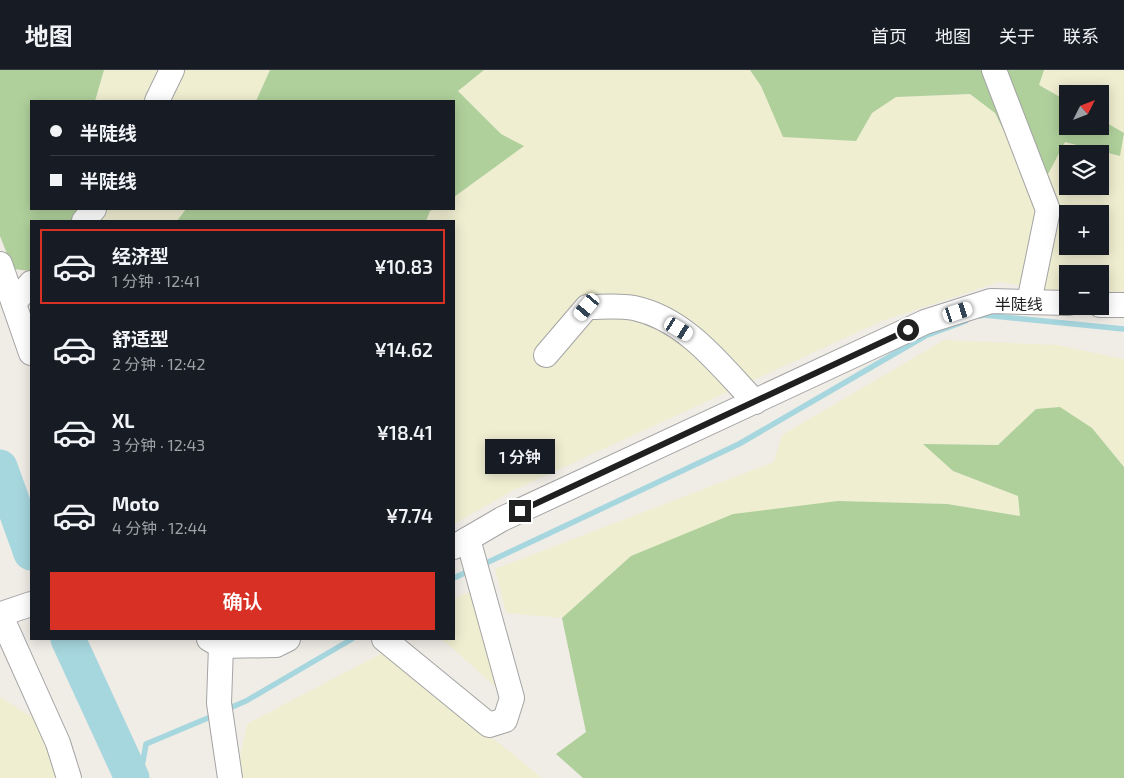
<!DOCTYPE html>
<html lang="zh">
<meta charset="utf-8">
<style>
:root{--surface:#171b24;--page:#20242c;--text:#f1f3f6;--muted:#9ea1a6;--line:#363941;--accent:#d93025}
body{margin:0;font-family:"Exo 2","Noto Sans SC",sans-serif;background:var(--page);color:var(--text);height:100vh;display:flex;flex-direction:column;font-size:19px;white-space:nowrap}
*{box-sizing:border-box;margin:0}
p{font-size:16px;color:var(--muted)}
.icon{flex:none;width:28px;height:28px;fill:none;stroke:currentColor;stroke-width:2;stroke-linecap:round;stroke-linejoin:round}
.map{position:relative;flex:1;overflow:hidden}
.side{position:absolute;left:30px;top:150px;width:425px;height:420px;display:flex;flex-direction:column;background:var(--surface);border-radius:0px;box-shadow:0 2px 12px #0003}
.side>*{flex:none}
.top-card{position:absolute;left:30px;top:30px;width:425px;height:110px;border-radius:0px;box-shadow:0 2px 12px #0003;display:grid;align-content:center;height:110px;padding:0 20px;background:var(--surface)}
.needle{width:32px;rotate:48deg}
.controls{position:absolute;left:1059px;top:15px;display:grid;gap:10px}
.controls a{display:grid;place-items:center;width:50px;height:50px;border-radius:0px;background:var(--surface);box-shadow:0 2px 12px #0003;font-size:25px}
.end{position:absolute;width:22px;height:22px;margin:-11px;border:6px solid #202020;background:#fff;box-shadow:0 0 0 2px #fff}
.from{border-radius:50%}
.bubble{position:absolute;height:35px;border-radius:0px;background:var(--surface);box-shadow:0 2px 12px #0003;font-size:16px;font-weight:600;line-height:35px;text-align:center}
.car{position:absolute;width:15px;height:30px;margin:-15px -8px;border-radius:6px;box-shadow:0 0 4px 1px #0007;background:linear-gradient(#fff 24%,#345 0 40%,#fff 0 76%,#345 0 86%,#fff 0)}
.top-card b{display:flex;align-items:center;gap:18px;height:48px;font-size:19px}
.top-card b+b{border-top:1px solid var(--line)}
.top-card i{width:12px;height:12px;background:var(--text)}
ul{padding:9px 0 0;list-style:none}
li{display:flex;align-items:center;gap:15px;height:75px;margin:0 10px 8px;padding:0 10px;border:2px solid transparent;border-radius:0px}
li div{flex:1}
li b{display:block;font-size:19px}
li em{font-style:normal;font-weight:600}
li.current{border-color:var(--accent)}
li>.icon{width:45px;height:45px;stroke-width:1.5}
.cta{display:flex;gap:10px;margin-top:auto;padding:10px 20px}
.cta a{flex:1;height:58px;border-radius:0px;background:var(--accent);color:#fff;font-size:20px;font-weight:600;line-height:58px;text-align:center}
header{display:flex;align-items:center;gap:30px;box-sizing:border-box;height:70px;padding:0 25px;background:var(--surface);border-bottom:1px solid var(--line)}
header strong{font-size:24px}
nav{display:flex;gap:28px;margin-inline-start:auto;font-size:18px}
.map>svg:first-child{display:block}
.farmland{fill:#efeed1;fill-rule:evenodd}
.forest{fill:#afd09b}
.lines{fill:none;stroke-linecap:round;stroke-linejoin:round}
.stream{stroke:#a6d6de;stroke-width:5.5}
.river{stroke:#a6d6de;stroke-width:35}
.minor-casing{stroke:#a4a4a4;stroke-width:26}
.minor{stroke:#fff;stroke-width:24}
.route{stroke:#202020;stroke-width:6}
.labels{text-anchor:middle;dominant-baseline:central;stroke-width:4;stroke-linejoin:round;paint-order:stroke}
.street-label{font-size:16px;fill:#202020;stroke:#fff}
</style>
<header>
<strong>地图</strong>
<nav><a>首页</a><a>地图</a><a>关于</a><a>联系</a></nav>
</header>
<div class="map">
<svg width="1124" height="708" viewBox="0 0 1124 708">
<rect width="100%" height="100%" fill="#f0ece6"/>
<g class="farmland">
<polygon points="104,0 270,0 256,31 95,31"/>
<path d="M 484,0 L 750,0 L 761,16 L 784,67 L 856,71 L 872,43 L 896,27 L 970,24 L 995,43 L 1008,69 L 1065,72 L 1119,86 L 1124,67 L 1124,232 L 1100,228 L 1100,204 L 1068,204 L 1067,223 L 999,212 L 882,251 L 512,421 L 454,454 L 454,151 L 426,151 L 430,141 L 434,139 L 454,139 L 454,127 L 523,76 L 501,64 L 458,21 ZM 1068,84 L 1100,84 L 1100,116 L 1068,116 ZM 1068,144 L 1100,144 L 1100,176 L 1068,176 Z"/>
<polygon points="1044,0 1124,0 1124,63 1100,49 1100,24 1068,24 1067,31 1039,15"/>
<polygon points="77,139 186,139 177,151 73,151"/>
<polygon points="944,270 1057,275 1124,289 1124,397 1092,358 1036,339 998,375 924,374 953,401 1019,426 1020,446 947,434 838,431 631,486 562,548 506,543 495,499 774,392 782,365"/>
<polygon points="473,521 498,619 442,569 454,569 454,529"/>
<polygon points="386,581 542,708 243,708 238,697 247,654"/>
<polygon points="0,627 38,651 56,708 0,708"/>
</g>
<g class="forest">
<polygon points="0,0 104,0 95,31 31,31 31,139 77,139 73,151 31,151 31,201 13,199 0,166"/>
<polygon points="270,0 484,0 458,21 501,64 524,76 454,127 454,31 256,31"/>
<polygon points="750,0 1044,0 1039,15 1067,31 1068,56 1100,56 1100,49 1124,63 1120,86 1065,72 1047,106 1008,69 995,43 970,24 896,27 872,43 856,71 783,67 761,16"/>
<polygon points="186,139 434,139 430,141 426,151 177,151"/>
<polygon points="1060,337 1092,358 1124,397 1124,708 583,708 556,684 586,662 562,548 631,486 733,444 838,431 947,434 1020,446 1018,426 953,401 923,374 998,375 1036,339"/>
</g>
<g class="lines">
<g class="stream">
<polyline points="980,246 984,245 1124,259"/>
<polyline points="482,495 739,374 925,266 966,251"/>
<polyline points="454,508 471,500"/>
<polyline points="225,640 246,631 352,569"/>
<polyline points="140,708 146,674 215,645"/>
</g>
<g class="river">
<polyline points="0,397 31,483"/>
<polyline points="68,569 132,708"/>
</g>
<g class="minor-casing">
<g id="minor">
<polyline points="994,0 1048,140 1029,232"/>
<polyline points="157,31 172,0"/>
<polyline points="84,151 94,139"/>
<polyline points="0,194 31,283"/>
<polyline points="14,233 31,213"/>
<polyline points="1100,235 1124,235"/>
<path d="M 546,285 L 587,237 C 602,237 619,235 634,238 C 686,249 720,295 755,332"/>
<polyline points="454,477 502,449 925,252 991,231 1068,233"/>
<polyline points="0,544 58,673 69,708"/>
<polyline points="1,544 31,534"/>
<polyline points="209,569 221,576 276,575 288,569"/>
<polyline points="384,569 489,655 505,650 512,628 468,469"/>
<polyline points="221,576 219,633 230,708"/>
</g>
</g>
<use href="#minor" class="minor"/>
</g>
<g class="lines">
<polyline class="route" points="520,441 908,260"/>
</g>
<g class="labels">
<g class="street-label">
<text x="1019" y="233">半陡线</text>
</g>
</g>
</svg>
<div class="controls">
<a><svg class="needle" viewBox="-14 -14 28 28"><path d="M0-13l5 13h-10z" fill="#e53935"/><path d="M0 13l5-13h-10z" fill="#9ea1a6"/></svg></a>
<a><svg class="icon" aria-label="layers" viewBox="0 0 24 24"><path d="M12 4l9 5-9 5-9-5zM3 14l9 5 9-5"/></svg></a>
<a>+</a>
<a>−</a>
</div>
<i class="end from" style="left:908px;top:260px"></i>
<i class="end" style="left:520px;top:441px"></i>
<div class="bubble" style="left:485px;top:369px;width:70px">1 分钟</div>
<i class="car" style="left:587px;top:237px;rotate:220deg"></i>
<i class="car" style="left:958px;top:242px;rotate:72deg"></i>
<i class="car" style="left:679px;top:259px;rotate:121deg"></i>
<div class="top-card">
<b><i class="from"></i>半陡线</b>
<b><i></i>半陡线</b>
</div>
<section class="side">
<ul>
<li class="current"><svg class="icon" aria-label="car" viewBox="0 0 24 24"><path d="M5 17H2v-5l4-1 3-4h7l3 4 3 1v5h-3M9 17h6M6 11h13"/><circle cx="7" cy="17" r="2"/><circle cx="17" cy="17" r="2"/></svg><div><b>经济型</b><p>1 分钟 · 12:41</p></div><em>¥10.83</em></li>
<li><svg class="icon" aria-label="car" viewBox="0 0 24 24"><path d="M5 17H2v-5l4-1 3-4h7l3 4 3 1v5h-3M9 17h6M6 11h13"/><circle cx="7" cy="17" r="2"/><circle cx="17" cy="17" r="2"/></svg><div><b>舒适型</b><p>2 分钟 · 12:42</p></div><em>¥14.62</em></li>
<li><svg class="icon" aria-label="car" viewBox="0 0 24 24"><path d="M5 17H2v-5l4-1 3-4h7l3 4 3 1v5h-3M9 17h6M6 11h13"/><circle cx="7" cy="17" r="2"/><circle cx="17" cy="17" r="2"/></svg><div><b>XL</b><p>3 分钟 · 12:43</p></div><em>¥18.41</em></li>
<li><svg class="icon" aria-label="car" viewBox="0 0 24 24"><path d="M5 17H2v-5l4-1 3-4h7l3 4 3 1v5h-3M9 17h6M6 11h13"/><circle cx="7" cy="17" r="2"/><circle cx="17" cy="17" r="2"/></svg><div><b>Moto</b><p>4 分钟 · 12:44</p></div><em>¥7.74</em></li>
</ul>
<div class="cta"><a>确认</a></div>
</section>
</div>
